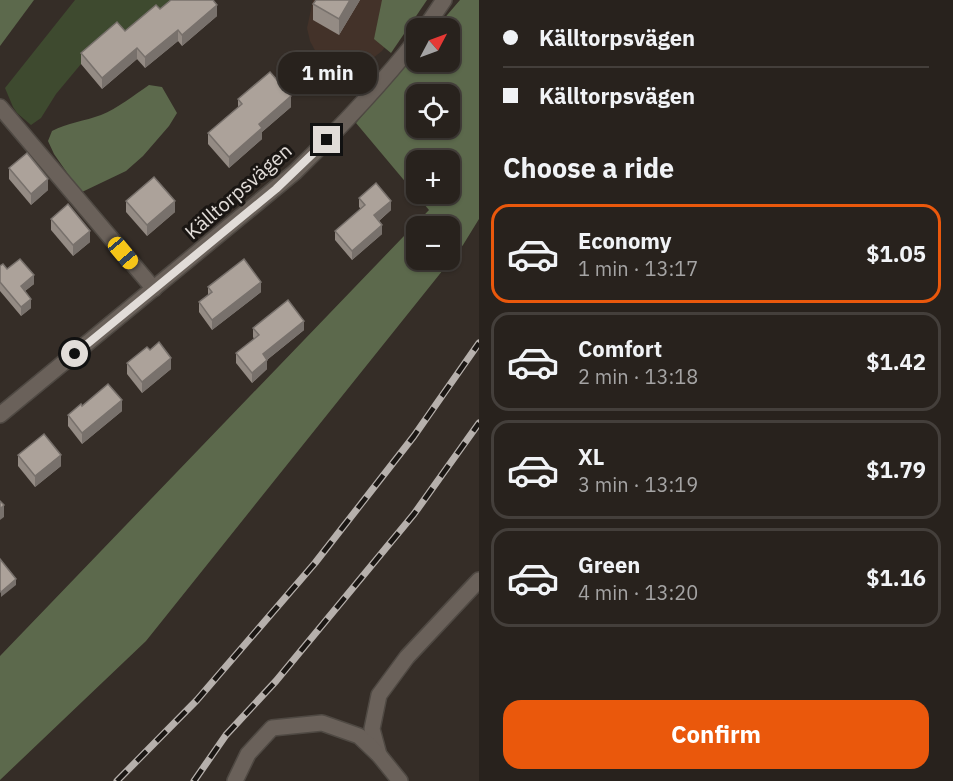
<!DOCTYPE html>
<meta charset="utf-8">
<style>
:root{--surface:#28221d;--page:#302a26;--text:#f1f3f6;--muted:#a5a4a4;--line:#443f3b;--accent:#ea580c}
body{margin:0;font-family:"IBM Plex Sans",sans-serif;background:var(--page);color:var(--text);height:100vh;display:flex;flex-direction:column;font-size:22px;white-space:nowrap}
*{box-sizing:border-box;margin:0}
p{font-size:20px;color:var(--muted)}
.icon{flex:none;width:33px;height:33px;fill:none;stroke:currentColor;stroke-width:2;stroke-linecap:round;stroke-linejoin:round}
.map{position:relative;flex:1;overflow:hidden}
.panel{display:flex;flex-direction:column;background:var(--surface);width:474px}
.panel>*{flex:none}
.guide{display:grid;align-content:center;height:132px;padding:0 24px;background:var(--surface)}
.needle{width:39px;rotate:49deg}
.controls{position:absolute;left:406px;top:18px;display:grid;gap:12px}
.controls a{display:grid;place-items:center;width:54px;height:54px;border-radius:12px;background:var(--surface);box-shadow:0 2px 4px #0004,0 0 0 2px var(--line);font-size:30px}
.end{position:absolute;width:27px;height:27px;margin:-14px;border:8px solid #e1dcd8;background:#111;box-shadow:0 0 0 3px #111}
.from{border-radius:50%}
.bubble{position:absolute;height:42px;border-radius:18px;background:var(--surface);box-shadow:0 2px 4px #0004,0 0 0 2px var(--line);font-size:20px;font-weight:700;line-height:42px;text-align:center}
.car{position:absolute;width:18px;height:36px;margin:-18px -9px;border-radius:8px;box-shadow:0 0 4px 2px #0007;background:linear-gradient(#f5c518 24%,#345 0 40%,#f5c518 0 76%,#345 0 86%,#f5c518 0)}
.guide b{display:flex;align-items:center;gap:21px;height:57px;font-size:22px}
.guide b+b{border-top:2px solid var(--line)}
.guide i{width:15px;height:15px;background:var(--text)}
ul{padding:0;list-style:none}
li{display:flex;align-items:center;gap:18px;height:99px;margin:0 12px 9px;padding:0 12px;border:3px solid var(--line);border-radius:18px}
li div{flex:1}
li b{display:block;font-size:22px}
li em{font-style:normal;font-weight:700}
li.selected{border-color:var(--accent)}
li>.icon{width:54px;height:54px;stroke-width:1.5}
h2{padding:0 24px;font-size:27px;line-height:72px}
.cta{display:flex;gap:12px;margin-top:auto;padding:12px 24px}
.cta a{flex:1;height:69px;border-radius:18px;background:var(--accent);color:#fff;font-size:24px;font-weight:700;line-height:69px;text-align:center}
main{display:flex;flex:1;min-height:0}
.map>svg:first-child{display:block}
.education{fill:#433229}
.green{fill:#3e4a2f}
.forest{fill:#5c694c;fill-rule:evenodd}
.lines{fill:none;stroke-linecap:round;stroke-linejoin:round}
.street-casing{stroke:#4f4943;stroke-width:18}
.street{stroke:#6a615a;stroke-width:15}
.rail-casing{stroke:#b6b0ac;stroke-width:7}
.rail{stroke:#1a1613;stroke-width:4.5;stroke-dasharray:14;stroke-linecap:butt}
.wall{fill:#948b84}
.shaded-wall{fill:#78716c}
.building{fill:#aca29a;stroke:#78716c;stroke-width:1.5}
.route{stroke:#e1dcd8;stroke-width:8}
.labels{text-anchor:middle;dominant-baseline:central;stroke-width:6;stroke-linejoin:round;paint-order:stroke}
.street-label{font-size:20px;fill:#e1dcd8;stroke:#1a1613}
</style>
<main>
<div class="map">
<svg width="479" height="781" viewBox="0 0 479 781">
<rect width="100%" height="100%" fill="#352d27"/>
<polygon class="education" points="313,0 418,0 382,51 364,65 342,71 320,60 310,41 307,28"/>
<polygon class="green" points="75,0 184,0 125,42 117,33 81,64 56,94 41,118 31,125 17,113 13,107 5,88"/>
<g class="forest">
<polygon points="0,0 34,0 0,46"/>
<polygon points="382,0 427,0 391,53 374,39"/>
<path d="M 460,0 L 479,0 L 479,219 L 463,245 L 146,641 L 0,780 L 0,656 L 429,210 L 356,123 L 417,51 L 417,62 L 450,62 L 450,28 L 436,28 ZM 417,94 L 450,94 L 450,128 L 417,128 ZM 417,160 L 450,160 L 450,194 L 417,194 ZM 417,226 L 450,226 L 450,260 L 417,260 Z"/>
<path d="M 149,85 L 162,87 L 177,113 L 169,126 L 143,156 L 126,171 L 82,192 L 77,187 L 54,154 L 48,141 L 52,131 C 67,123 85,121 101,115 C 118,108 133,96 149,85 Z"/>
</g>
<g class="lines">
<g class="street-casing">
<g id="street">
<polyline points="425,28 444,0"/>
<polyline points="0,107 154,289"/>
<path d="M 0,415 L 295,172 C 338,130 380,86 417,39"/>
<polyline points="379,755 372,729 379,695 407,657 479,580"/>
<polyline points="235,781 248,754 272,728 322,723 359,736 379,755 400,781"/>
</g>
</g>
<use href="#street" class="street"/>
<g class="rail-casing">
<g id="rail">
<polyline points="117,781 197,700 315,563 414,436 479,343"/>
<polyline points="194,781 226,735 276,681 414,514 479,423"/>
</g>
</g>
<use href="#rail" class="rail"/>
</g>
<g class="wall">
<polygon points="360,0 339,35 313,20 313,4"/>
<polygon points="160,9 217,16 182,46 178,41 145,68 137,59 102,89 81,64 81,53 125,31"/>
<polygon points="238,99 291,107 262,132 262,139 229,168 208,144 208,133 238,107"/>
<polygon points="9,168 48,190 31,205 9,179"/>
<polygon points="359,198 391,210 379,221 382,234 352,260 335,240 335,231 361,209 359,207"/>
<polygon points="126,201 175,212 147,236 126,212"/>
<polygon points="51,219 90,242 73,256 51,230"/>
<polygon points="0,266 7,269 34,284 25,291 31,308 21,316 0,291"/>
<polygon points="208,287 261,292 212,330 199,312 199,302 208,295"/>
<polygon points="253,328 304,330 267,360 267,369 252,383 236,363 236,353 254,339 253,337"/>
<polygon points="150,350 171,369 142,393 127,374 127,363"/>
<polygon points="122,411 82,444 68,426 68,415"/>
<polygon points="18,455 61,466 35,487 18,466"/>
</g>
<g class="shaded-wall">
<polygon points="350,0 360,0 339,35 339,19"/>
<polygon points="217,5 217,16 182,46 182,35"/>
<polygon points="178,30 178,41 145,68 145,57"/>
<polygon points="137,48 137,59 102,89 102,78"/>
<polygon points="291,96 291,107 262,132 262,139 229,168 229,157 259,124"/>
<polygon points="48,179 48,190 31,205 31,194"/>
<polygon points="175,201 175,212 147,236 147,225"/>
<polygon points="391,201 391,210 374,225 374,215"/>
<polygon points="382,225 382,234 352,260 352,251"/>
<polygon points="90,231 90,242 73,256 73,245"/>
<polygon points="34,275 34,284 21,294 21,286"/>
<polygon points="261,282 261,292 212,330 212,320"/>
<polygon points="31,299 31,308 21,316 21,307"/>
<polygon points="304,321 304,330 263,363 263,354"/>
<polygon points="171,358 171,369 142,393 142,382"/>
<polygon points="267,360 267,369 252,383 252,373"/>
<polygon points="122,400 122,411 82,444 82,433"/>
<polygon points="61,455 61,466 35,487 35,476"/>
<polygon points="4,505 4,517 0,520 0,509"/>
<polygon points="16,579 16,585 1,597 1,592"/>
</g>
<g class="building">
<polygon points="171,0 213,0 217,5 182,35 178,30 145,57 137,48 102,78 81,53 117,22 125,31 156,5 160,9"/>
<polygon points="316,0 350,0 339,19 313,4"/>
<polygon points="270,72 291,96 259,124 262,128 229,157 208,133 242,104 238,99"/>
<polygon points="27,153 48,179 31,194 9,168"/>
<polygon points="154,177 175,201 147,225 126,201"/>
<polygon points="376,183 391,201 374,215 382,225 352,251 335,231 365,205 359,198"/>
<polygon points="68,204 90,231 73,245 51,219"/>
<polygon points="20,259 34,275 21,286 31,299 21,307 0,282 0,266 3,264 7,269"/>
<polygon points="244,259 261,282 212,320 199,302 212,292 208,287"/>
<polygon points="288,300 304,321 263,354 267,360 252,373 236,353 259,335 253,328"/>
<polygon points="159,342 171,358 142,382 127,363 147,347 150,350"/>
<polygon points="108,384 122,400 82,433 68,415 81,404 82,406"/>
<polygon points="44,434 61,455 35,476 18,455"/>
<polygon points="0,501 4,505 0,509"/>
<polygon points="0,559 16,579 1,592 0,590"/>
</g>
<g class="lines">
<polyline class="route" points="75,354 276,189 327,140"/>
</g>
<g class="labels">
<g class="street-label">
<text transform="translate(238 191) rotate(-41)">Källtorpsvägen</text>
</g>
</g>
</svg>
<div class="controls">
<a><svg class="needle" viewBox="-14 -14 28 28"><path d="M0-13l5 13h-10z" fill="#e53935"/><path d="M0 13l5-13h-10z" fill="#a5a4a4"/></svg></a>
<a><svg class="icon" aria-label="locate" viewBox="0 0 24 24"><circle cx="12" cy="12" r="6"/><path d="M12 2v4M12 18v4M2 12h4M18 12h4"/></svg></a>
<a>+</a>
<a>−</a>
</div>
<i class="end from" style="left:75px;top:354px"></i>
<i class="end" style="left:327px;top:140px"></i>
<div class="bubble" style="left:278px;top:52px;width:99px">1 min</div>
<i class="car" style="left:123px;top:253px;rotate:140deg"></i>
</div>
<section class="panel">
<div class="guide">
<b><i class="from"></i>Källtorpsvägen</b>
<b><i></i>Källtorpsvägen</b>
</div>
<h2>Choose a ride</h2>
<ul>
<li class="selected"><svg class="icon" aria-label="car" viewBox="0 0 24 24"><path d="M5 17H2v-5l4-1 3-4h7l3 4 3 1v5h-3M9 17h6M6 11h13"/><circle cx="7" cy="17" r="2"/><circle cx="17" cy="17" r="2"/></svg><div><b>Economy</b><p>1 min · 13:17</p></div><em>$1.05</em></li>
<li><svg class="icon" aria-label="car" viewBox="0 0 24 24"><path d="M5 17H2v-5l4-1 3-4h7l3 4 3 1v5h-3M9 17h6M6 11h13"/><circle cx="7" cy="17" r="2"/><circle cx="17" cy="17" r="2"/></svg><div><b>Comfort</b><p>2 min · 13:18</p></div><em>$1.42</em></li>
<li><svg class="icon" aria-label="car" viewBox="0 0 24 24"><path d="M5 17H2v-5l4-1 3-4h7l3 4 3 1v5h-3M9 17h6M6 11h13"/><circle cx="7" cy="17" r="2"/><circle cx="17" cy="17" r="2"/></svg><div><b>XL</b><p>3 min · 13:19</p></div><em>$1.79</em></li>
<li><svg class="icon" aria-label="car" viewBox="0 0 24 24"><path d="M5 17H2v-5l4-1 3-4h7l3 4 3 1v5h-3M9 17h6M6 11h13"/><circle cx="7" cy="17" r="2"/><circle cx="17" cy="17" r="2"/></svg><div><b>Green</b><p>4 min · 13:20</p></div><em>$1.16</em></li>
</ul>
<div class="cta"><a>Confirm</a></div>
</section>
</main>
